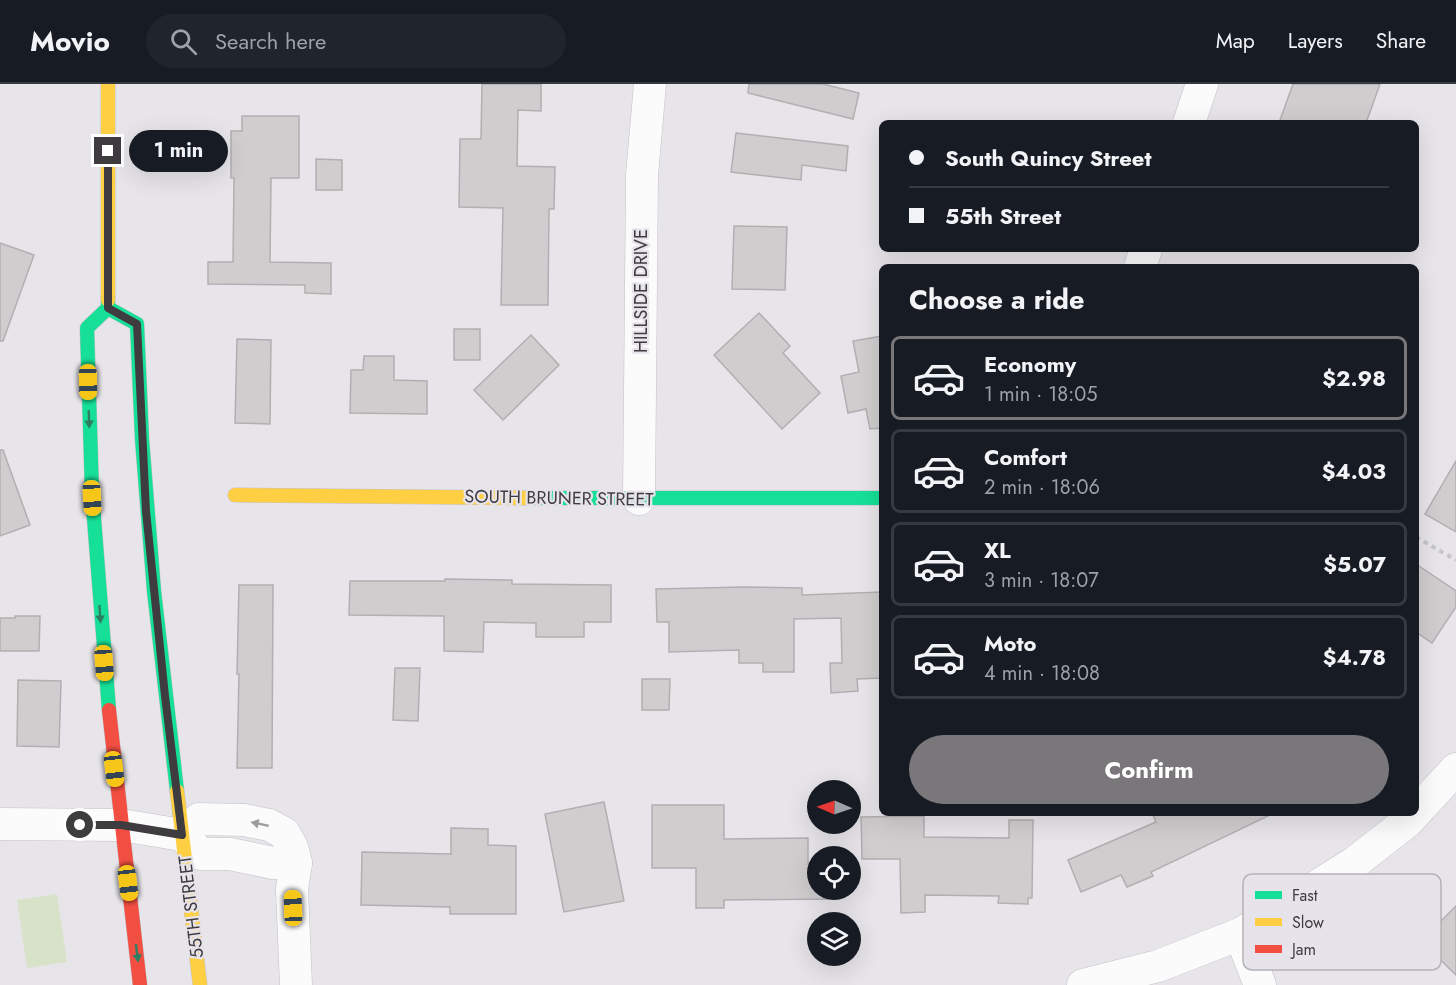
<!DOCTYPE html>
<meta charset="utf-8">
<style>
:root{--surface:#171b24;--page:#20242c;--text:#f1f3f6;--muted:#9ea1a6;--line:#363941;--accent:#79777a}
body{margin:0;font-family:Jost,sans-serif;background:var(--page);color:var(--text);height:100vh;display:flex;flex-direction:column;font-size:22px;white-space:nowrap}
*{box-sizing:border-box;margin:0}
p{font-size:20px;color:var(--muted)}
.icon{flex:none;width:33px;height:33px;fill:none;stroke:currentColor;stroke-width:2;stroke-linecap:round;stroke-linejoin:round}
.map{position:relative;flex:1;overflow:hidden}
.drawer{position:absolute;left:879px;top:180px;width:540px;height:552px;display:flex;flex-direction:column;background:var(--surface);border-radius:9px;box-shadow:0 6px 24px #0002}
.drawer>*{flex:none}
.top-card{position:absolute;left:879px;top:36px;width:540px;height:132px;border-radius:9px;box-shadow:0 6px 24px #0002;display:grid;align-content:center;height:132px;padding:0 30px;background:var(--surface)}
.needle{width:39px;rotate:272deg}
.buttons{position:absolute;left:807px;top:696px;display:grid;gap:12px}
.buttons a{display:grid;place-items:center;width:54px;height:54px;border-radius:50%;background:var(--surface);box-shadow:0 6px 24px #0002;font-size:30px}
.end{position:absolute;width:27px;height:27px;margin:-14px;border:8px solid #3e3c3f;background:#fff;box-shadow:0 0 0 3px #fff}
.from{border-radius:50%}
.bubble{position:absolute;height:42px;border-radius:21px;background:var(--surface);box-shadow:0 6px 24px #0002;font-size:20px;font-weight:700;line-height:42px;text-align:center}
.car{position:absolute;width:18px;height:36px;margin:-18px -9px;border-radius:8px;box-shadow:0 0 4px 2px #0007;background:linear-gradient(#f5c518 24%,#345 0 40%,#f5c518 0 76%,#345 0 86%,#f5c518 0)}
.top-card b{display:flex;align-items:center;gap:21px;height:57px;font-size:22px}
.top-card b+b{border-top:2px solid var(--line)}
.top-card i{width:15px;height:15px;background:var(--text)}
ul{padding:0;list-style:none}
li{display:flex;align-items:center;gap:18px;height:84px;margin:0 12px 9px;padding:0 18px;border:3px solid var(--line);border-radius:9px}
li div{flex:1}
li b{display:block;font-size:22px}
li em{font-style:normal;font-weight:700}
li.on{border-color:var(--accent)}
li>.icon{width:54px;height:54px;stroke-width:1.5}
h2{padding:0 30px;font-size:27px;line-height:72px}
.action{display:flex;gap:12px;margin-top:auto;padding:12px 30px}
.action a{flex:1;height:69px;border-radius:36px;background:var(--accent);color:#fff;font-size:24px;font-weight:700;line-height:69px;text-align:center}
header{display:flex;align-items:center;gap:36px;box-sizing:border-box;height:84px;padding:0 30px;background:var(--surface);border-bottom:2px solid var(--line)}
header strong{font-size:28px}
nav{display:flex;gap:33px;margin-inline-start:auto;font-size:21px}
.search{width:420px;height:54px;background:var(--page);display:flex;align-items:center;gap:15px;box-sizing:border-box;padding:0 21px;border-radius:33px;color:var(--muted);font-size:22px}
.map>svg:first-child{display:block}
.green{fill:#d8e2c8}
.building{fill:#d0cdcf;stroke:#b1afb1;stroke-width:1.5}
.lines{fill:none;stroke-linecap:round;stroke-linejoin:round}
.street-casing{stroke:#c3c1c5;stroke-width:33}
.fast-casing{stroke:#c3c1c5;stroke-width:15}
.slow-casing{stroke:#c3c1c5;stroke-width:15}
.jam-casing{stroke:#c3c1c5;stroke-width:15}
.path{stroke:#c7c6c7;stroke-width:4;stroke-dasharray:4.5 4.5;stroke-linecap:butt}
.street{stroke:#fbfbfc;stroke-width:32}
.fast{stroke:#16e098;stroke-width:14}
.slow{stroke:#ffcf43;stroke-width:14}
.jam{stroke:#f24e42;stroke-width:14}
.oneway{fill:#2e7e63}
.oneway2{fill:#9c9c9e}
.route{stroke:#3e3c3f;stroke-width:8}
.labels{text-anchor:middle;dominant-baseline:central;stroke-width:4.5;stroke-linejoin:round;paint-order:stroke}
.street-label{font-size:18px;fill:#3e3c3f;stroke:#e7e3eb}
.key{fill:#e7e3eb;stroke:#b4b1b7;stroke-width:1.5}
.key-label{font-size:16px;fill:#3e3c3f}
</style>
<header>
<strong>Movio</strong>
<div class="search"><svg class="icon" aria-label="search" viewBox="0 0 24 24"><circle cx="10" cy="10" r="6"/><path d="M15 15l6 6"/></svg>Search here</div>
<nav><a>Map</a><a>Layers</a><a>Share</a></nav>
</header>
<div class="map">
<svg width="1456" height="901" viewBox="0 0 1456 901">
<rect width="100%" height="100%" fill="#e7e5e9"/>
<polygon class="green" points="57,810 67,878 27,884 17,816"/>
<g class="building">
<polygon points="482,0 541,0 541,27 518,26 517,82 555,83 554,125 549,125 548,221 501,221 503,124 459,123 460,55 481,55"/>
<polygon points="749,0 823,0 859,9 853,35 748,9"/>
<polygon points="1293,0 1380,0 1366,39 1279,39"/>
<polygon points="242,32 299,32 299,94 271,94 270,178 331,179 331,210 305,209 305,201 208,200 208,178 233,178 234,94 231,94 231,47 242,47"/>
<polygon points="736,49 848,62 846,87 802,81 801,96 731,88"/>
<polygon points="316,75 342,76 342,106 316,106"/>
<polygon points="734,142 787,143 785,206 732,205"/>
<polygon points="0,159 34,171 3,257 0,257"/>
<polygon points="759,229 790,262 783,269 820,309 782,345 714,271"/>
<rect x="454" y="245" width="26" height="31"/>
<polygon points="531,251 559,281 503,336 474,306"/>
<polygon points="882,252 882,344 870,345 866,325 848,329 841,292 859,288 853,257"/>
<polygon points="237,255 271,256 270,340 235,339"/>
<polygon points="364,272 394,272 394,296 427,297 427,330 350,329 351,286 363,286"/>
<polygon points="0,366 3,366 30,441 0,452"/>
<polygon points="1456,377 1456,448 1425,430"/>
<polygon points="1416,480 1456,507 1456,523 1432,559 1416,548"/>
<polygon points="445,495 512,496 512,500 611,501 611,538 584,538 584,553 536,553 536,539 484,538 483,568 444,567 444,532 349,531 350,497 445,497"/>
<polygon points="239,501 273,501 272,684 237,684 239,590 237,590"/>
<polygon points="744,503 802,504 802,511 882,508 882,594 857,595 858,607 831,609 830,579 842,579 841,534 794,535 794,588 763,588 763,579 739,579 739,566 669,568 669,538 657,538 656,505"/>
<polygon points="15,532 40,532 39,567 0,567 0,534 15,534"/>
<polygon points="395,584 420,584 418,637 393,636"/>
<polygon points="642,595 670,595 669,626 642,626"/>
<polygon points="18,596 61,597 59,663 17,662"/>
<polygon points="604,718 624,817 564,828 545,730"/>
<polygon points="652,721 724,721 724,755 808,754 808,780 818,780 818,806 827,806 828,815 724,816 724,824 696,824 696,784 652,784"/>
<polygon points="1152,729 1274,729 1151,788 1153,792 1127,803 1121,791 1081,808 1068,776 1156,738"/>
<polygon points="924,732 924,753 1009,754 1009,736 1033,736 1032,814 1028,814 1028,820 998,819 999,812 925,811 925,828 901,829 900,775 862,775 861,733"/>
<polygon points="451,744 488,745 488,761 516,762 516,830 450,830 450,823 361,821 362,768 451,770"/>
<polygon points="1456,822 1456,891 1421,857"/>
</g>
<g class="lines">
<g class="street-casing">
<g id="street">
<polyline points="1189,39 1202,0"/>
<polyline points="1140,183 1146,165"/>
<polyline points="639,415 642,91 650,0"/>
<polyline points="1416,728 1456,685"/>
<polyline points="0,740 121,741 182,751"/>
<polyline points="182,751 199,735 244,736 269,741 284,749 292,763 296,779 292,805 296,901"/>
<polyline points="182,751 201,770 230,770 273,779 296,779"/>
<polyline points="1240,850 1260,901"/>
<polyline points="1083,901 1158,882 1240,850 1354,779 1408,737 1415,729"/>
</g>
</g>
<g class="fast-casing">
<g id="fast">
<polyline points="108,216 108,224 87,244 92,409 109,626"/>
<polyline points="108,224 137,240 142,355 154,507 177,707"/>
<polyline points="527,414 882,414"/>
</g>
</g>
<g class="slow-casing">
<g id="slow">
<polyline points="108,0 108,216"/>
<polyline points="235,411 527,414"/>
<polyline points="177,707 200,901"/>
</g>
</g>
<g class="jam-casing">
<polyline id="jam" points="109,626 140,901"/>
</g>
<polyline class="path" points="1416,453 1456,476"/>
<use href="#street" class="street"/>
<use href="#fast" class="fast"/>
<use href="#slow" class="slow"/>
<use href="#jam" class="jam"/>
</g>
<defs><path id="oneway-solid" d="M-6-.8H1V-3.2L6.5 0L1 3.2V.8H-6Z" transform="scale(1.5)"/></defs>
<g class="oneway">
<use href="#oneway-solid" transform="translate(89 335) rotate(88)"/>
<use href="#oneway-solid" transform="translate(100 530) rotate(86)"/>
<use href="#oneway-solid" transform="translate(137 869) rotate(83)"/>
</g>
<use class="oneway2" href="#oneway-solid" transform="translate(260 740) rotate(-168)"/>
<g class="lines">
<polyline class="route" points="80,741 121,741 182,751 165,612 146,427 137,240 108,224 108,67"/>
</g>
<g class="labels">
<g class="street-label">
<text transform="translate(641 207) rotate(-90)">HILLSIDE DRIVE</text>
<text transform="translate(559 414) rotate(1)">SOUTH BRUNER STREET</text>
<text transform="translate(191 823) rotate(-97)">55TH STREET</text>
</g>
</g>
<rect x="1243" y="790" width="198" height="96" rx="9" class="key"/>
<rect x="1255" y="807" width="27" height="8" fill="#16e098"/>
<rect x="1255" y="834" width="27" height="8" fill="#ffcf43"/>
<rect x="1255" y="861" width="27" height="8" fill="#f24e42"/>
<g class="key-label">
<text x="1292" y="817">Fast</text>
<text x="1292" y="844">Slow</text>
<text x="1292" y="871">Jam</text>
</g>
</svg>
<div class="buttons">
<a><svg class="needle" viewBox="-14 -14 28 28"><path d="M0-13l5 13h-10z" fill="#e53935"/><path d="M0 13l5-13h-10z" fill="#9ea1a6"/></svg></a>
<a><svg class="icon" aria-label="locate" viewBox="0 0 24 24"><circle cx="12" cy="12" r="6"/><path d="M12 2v4M12 18v4M2 12h4M18 12h4"/></svg></a>
<a><svg class="icon" aria-label="layers" viewBox="0 0 24 24"><path d="M12 4l9 5-9 5-9-5zM3 14l9 5 9-5"/></svg></a>
</div>
<i class="end from" style="left:80px;top:741px"></i>
<i class="end" style="left:108px;top:67px"></i>
<div class="bubble" style="left:129px;top:46px;width:99px">1 min</div>
<i class="car" style="left:88px;top:298px;rotate:179deg"></i>
<i class="car" style="left:92px;top:414px;rotate:177deg"></i>
<i class="car" style="left:104px;top:579px;rotate:176deg"></i>
<i class="car" style="left:114px;top:685px;rotate:173deg"></i>
<i class="car" style="left:128px;top:799px;rotate:173deg"></i>
<i class="car" style="left:293px;top:824px;rotate:358deg"></i>
<div class="top-card">
<b><i class="from"></i>South Quincy Street</b>
<b><i></i>55th Street</b>
</div>
<section class="drawer">
<h2>Choose a ride</h2>
<ul>
<li class="on"><svg class="icon" aria-label="car" viewBox="0 0 24 24"><path d="M5 17H2v-5l4-1 3-4h7l3 4 3 1v5h-3M9 17h6M6 11h13"/><circle cx="7" cy="17" r="2"/><circle cx="17" cy="17" r="2"/></svg><div><b>Economy</b><p>1 min · 18:05</p></div><em>$2.98</em></li>
<li><svg class="icon" aria-label="car" viewBox="0 0 24 24"><path d="M5 17H2v-5l4-1 3-4h7l3 4 3 1v5h-3M9 17h6M6 11h13"/><circle cx="7" cy="17" r="2"/><circle cx="17" cy="17" r="2"/></svg><div><b>Comfort</b><p>2 min · 18:06</p></div><em>$4.03</em></li>
<li><svg class="icon" aria-label="car" viewBox="0 0 24 24"><path d="M5 17H2v-5l4-1 3-4h7l3 4 3 1v5h-3M9 17h6M6 11h13"/><circle cx="7" cy="17" r="2"/><circle cx="17" cy="17" r="2"/></svg><div><b>XL</b><p>3 min · 18:07</p></div><em>$5.07</em></li>
<li><svg class="icon" aria-label="car" viewBox="0 0 24 24"><path d="M5 17H2v-5l4-1 3-4h7l3 4 3 1v5h-3M9 17h6M6 11h13"/><circle cx="7" cy="17" r="2"/><circle cx="17" cy="17" r="2"/></svg><div><b>Moto</b><p>4 min · 18:08</p></div><em>$4.78</em></li>
</ul>
<div class="action"><a>Confirm</a></div>
</section>
</div>
